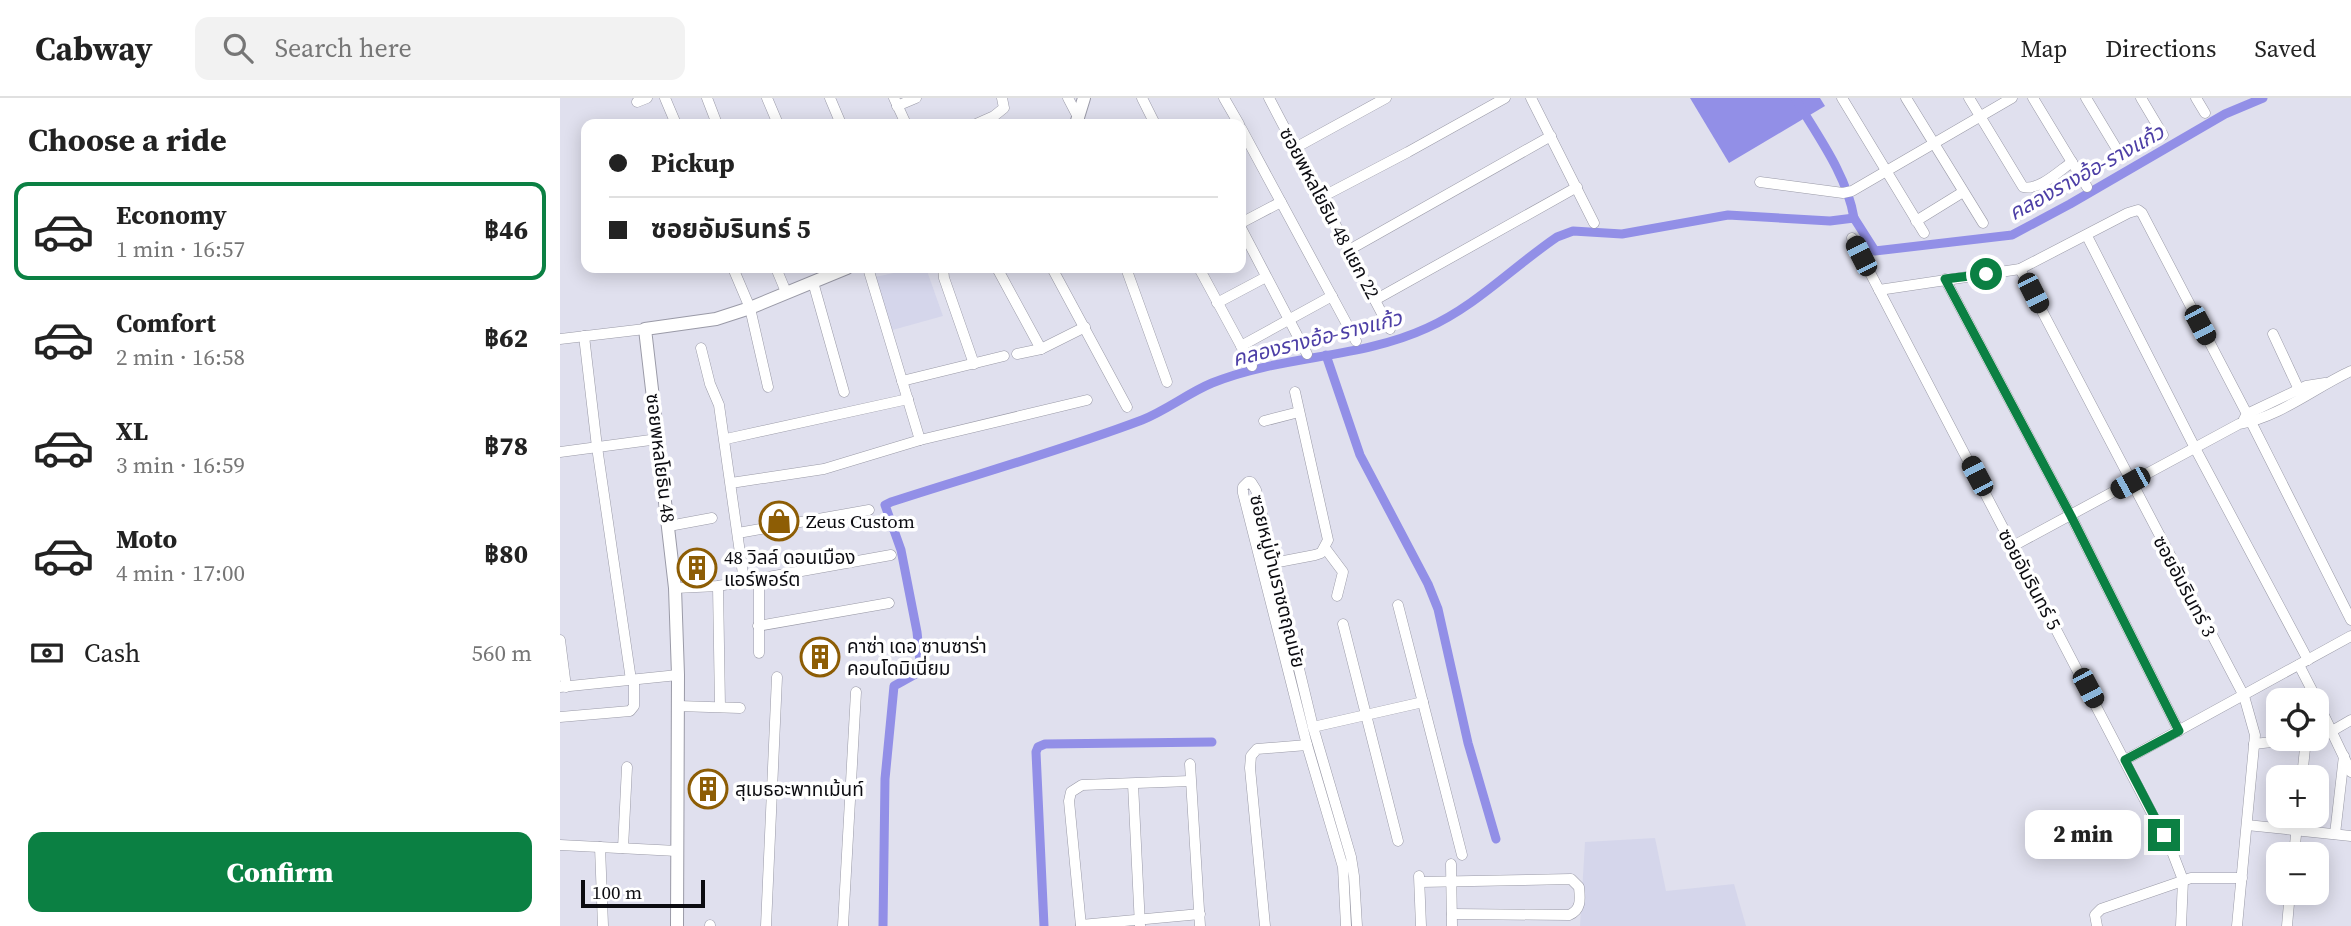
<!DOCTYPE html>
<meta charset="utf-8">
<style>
body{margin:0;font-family:"Source Serif 4","Noto Sans Thai",serif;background:#f2f2f2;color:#222;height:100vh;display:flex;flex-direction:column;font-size:26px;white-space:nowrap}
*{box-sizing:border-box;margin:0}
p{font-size:23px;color:#767676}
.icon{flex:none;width:38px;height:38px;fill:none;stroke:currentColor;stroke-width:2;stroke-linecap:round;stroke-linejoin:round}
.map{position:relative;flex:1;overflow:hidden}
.sheet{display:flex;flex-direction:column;background:#fff;width:560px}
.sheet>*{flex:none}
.guide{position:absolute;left:21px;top:21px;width:665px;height:154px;border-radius:14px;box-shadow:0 4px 18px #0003;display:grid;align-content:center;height:154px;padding:0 28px;background:#fff}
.fabs{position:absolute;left:1706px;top:590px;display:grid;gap:14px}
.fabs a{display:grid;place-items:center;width:63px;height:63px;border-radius:14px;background:#fff;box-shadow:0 4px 18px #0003;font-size:35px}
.scale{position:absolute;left:21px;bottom:18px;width:124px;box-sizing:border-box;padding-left:7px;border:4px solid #0c0c11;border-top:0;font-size:19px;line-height:24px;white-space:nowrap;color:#0c0c11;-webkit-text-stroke:5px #fff;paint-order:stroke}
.end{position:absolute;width:32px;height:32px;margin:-16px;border:9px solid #0b8043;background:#fff;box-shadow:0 0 0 4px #fff}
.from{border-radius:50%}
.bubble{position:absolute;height:49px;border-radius:14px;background:#fff;box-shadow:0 4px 18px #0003;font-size:23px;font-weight:800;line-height:49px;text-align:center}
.car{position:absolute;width:21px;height:42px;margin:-21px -10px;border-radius:9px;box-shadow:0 0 5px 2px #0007;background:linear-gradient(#222 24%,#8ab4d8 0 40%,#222 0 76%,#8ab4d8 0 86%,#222 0)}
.guide b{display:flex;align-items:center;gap:24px;height:66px;font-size:26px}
.guide b+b{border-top:2px solid #e0e0e0}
.guide i{width:18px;height:18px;background:#222}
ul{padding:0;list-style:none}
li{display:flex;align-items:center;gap:21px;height:98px;margin:0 14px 10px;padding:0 14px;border:4px solid transparent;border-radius:14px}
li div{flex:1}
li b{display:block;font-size:26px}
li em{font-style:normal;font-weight:800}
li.active{border-color:#0b8043}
li>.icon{width:63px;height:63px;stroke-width:1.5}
h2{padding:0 28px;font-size:32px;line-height:84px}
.pay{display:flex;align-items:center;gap:18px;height:77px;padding:0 28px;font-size:26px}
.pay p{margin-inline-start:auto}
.action{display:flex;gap:14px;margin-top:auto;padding:14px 28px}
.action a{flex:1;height:80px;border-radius:14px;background:#0b8043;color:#fff;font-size:28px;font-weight:800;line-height:80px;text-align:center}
header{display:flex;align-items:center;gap:42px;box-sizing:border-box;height:98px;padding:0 35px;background:#fff;border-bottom:2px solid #e0e0e0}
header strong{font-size:33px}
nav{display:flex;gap:38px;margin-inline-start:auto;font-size:24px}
.search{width:490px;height:63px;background:#f2f2f2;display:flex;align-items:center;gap:18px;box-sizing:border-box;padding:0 24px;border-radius:14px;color:#767676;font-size:26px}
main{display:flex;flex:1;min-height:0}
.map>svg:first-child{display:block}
</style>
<header>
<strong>Cabway</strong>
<div class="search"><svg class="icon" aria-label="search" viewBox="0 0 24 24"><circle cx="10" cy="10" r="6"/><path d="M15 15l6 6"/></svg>Search here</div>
<nav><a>Map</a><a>Directions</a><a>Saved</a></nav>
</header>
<main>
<section class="sheet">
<h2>Choose a ride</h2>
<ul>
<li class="active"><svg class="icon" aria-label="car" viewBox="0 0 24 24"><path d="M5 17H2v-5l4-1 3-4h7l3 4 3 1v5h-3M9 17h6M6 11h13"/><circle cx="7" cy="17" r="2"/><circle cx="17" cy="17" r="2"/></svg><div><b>Economy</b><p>1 min · 16:57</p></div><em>฿46</em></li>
<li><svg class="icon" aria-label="car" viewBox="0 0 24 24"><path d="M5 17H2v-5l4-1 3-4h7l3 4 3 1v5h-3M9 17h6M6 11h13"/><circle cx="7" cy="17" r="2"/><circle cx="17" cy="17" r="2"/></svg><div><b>Comfort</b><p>2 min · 16:58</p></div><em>฿62</em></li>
<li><svg class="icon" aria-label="car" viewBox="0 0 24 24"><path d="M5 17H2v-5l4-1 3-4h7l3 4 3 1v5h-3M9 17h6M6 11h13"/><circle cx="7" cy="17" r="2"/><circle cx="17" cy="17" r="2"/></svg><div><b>XL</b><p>3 min · 16:59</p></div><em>฿78</em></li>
<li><svg class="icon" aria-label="car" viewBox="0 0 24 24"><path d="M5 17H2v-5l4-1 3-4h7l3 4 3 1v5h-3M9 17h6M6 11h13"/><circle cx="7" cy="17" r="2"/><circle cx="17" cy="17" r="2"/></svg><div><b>Moto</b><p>4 min · 17:00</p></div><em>฿80</em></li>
</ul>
<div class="pay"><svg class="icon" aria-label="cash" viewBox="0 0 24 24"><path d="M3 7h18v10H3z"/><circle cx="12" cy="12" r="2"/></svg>Cash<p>560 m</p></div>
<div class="action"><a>Confirm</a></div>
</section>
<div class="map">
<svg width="1791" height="828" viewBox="0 0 1791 828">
<rect width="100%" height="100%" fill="#e0e0ee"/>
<g fill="#d5d6eb">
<path d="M357 170H366L383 218 329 233 315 179Z"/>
<path d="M1095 740 1106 793 1174 786 1186 828H1020L1025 744Z"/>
</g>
<path fill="#928fe7" d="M1130 0H1260L1265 8 1169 65Z"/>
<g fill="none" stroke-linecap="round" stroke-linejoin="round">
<g stroke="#928fe7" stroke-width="9">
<path d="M1235 0C1257 37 1287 77 1294 120"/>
<path d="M766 257 800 357 868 486 878 511 908 645 936 741"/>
<path d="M323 828 325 681 334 588 361 573 357 534 341 452 325 407 331 404C414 377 500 353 582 322 607 312 628 295 652 285 721 257 800 261 867 230 915 209 954 168 997 139L1013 133 1062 136 1168 117 1270 123 1294 120 1315 153 1452 137 1510 106 1665 16 1703 0"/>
<path d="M484 828 476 654 478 649 485 646 652 644"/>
</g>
<defs>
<g id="minor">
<path d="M105 0 116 26"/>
<path d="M147 0 157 26"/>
<path d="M207 0 218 26"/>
<path d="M270 0 281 26"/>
<path d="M334 0 346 26"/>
<path d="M508 0 519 21"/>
<path d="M582 0 595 26"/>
<path d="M664 0 679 26"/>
<path d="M709 0 830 231"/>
<path d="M971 0 1034 125"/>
<path d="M1282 0 1364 135"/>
<path d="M1346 0 1423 125"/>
<path d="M1409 0 1463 89C1479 93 1499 73 1512 64"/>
<path d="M1473 0 1527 89"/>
<path d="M1526 0 1561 58"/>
<path d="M1581 0 1603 37"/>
<path d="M1636 0 1645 15"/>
<path d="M77 4 87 0"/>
<path d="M337 8 356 0"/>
<path d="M416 26 434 18 444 10 442 0"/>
<path d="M681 30 796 243"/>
<path d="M735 50 826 0"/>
<path d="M1200 84 1283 95 1292 93 1452 0"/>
<path d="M762 99 848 54 945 0"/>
<path d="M1356 123 1403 94"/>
<path d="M681 125 721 104"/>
<path d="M681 130 747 256"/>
<path d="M1527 138 1635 350 1748 562"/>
<path d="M1292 140 1613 756 1623 782 1621 828"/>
<path d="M789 152 991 38"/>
<path d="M173 170 190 210 208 289"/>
<path d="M216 170 226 194"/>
<path d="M308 170 360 342"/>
<path d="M383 170 384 180 414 266"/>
<path d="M437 170 481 251"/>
<path d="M492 170 567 309"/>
<path d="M566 170 607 284"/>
<path d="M639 170 692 268"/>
<path d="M1460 171 1684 598 1695 637 1677 828"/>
<path d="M1385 181 1511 418 1619 633"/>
<path d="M253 184 284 294"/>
<path d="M1319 192 1460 171 1568 115 1578 112 1582 115 1687 316 1791 522"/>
<path d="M815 202 1017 89"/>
<path d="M657 205 706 179"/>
<path d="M1713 236 1741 296"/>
<path d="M24 238 37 349 71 582"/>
<path d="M0 241 85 231"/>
<path d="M681 248 772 198"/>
<path d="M141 250 150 286 159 307 184 483"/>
<path d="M457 256 481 251 525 229"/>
<path d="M342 283 444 258"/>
<path d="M1684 321 1687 316 1746 288 1765 285"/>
<path d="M704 323 739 314"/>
<path d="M166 341 348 301"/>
<path d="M0 354 98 341"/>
<path d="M171 385 264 371 360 342 527 302"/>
<path d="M109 428 152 420"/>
<path d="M178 435 309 412"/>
<path d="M1453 448 1679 326C1720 319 1754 290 1791 273"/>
<path d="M765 450 783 474 777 498"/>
<path d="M708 466 755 457 761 455 768 442 735 294"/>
<path d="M158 488 160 609"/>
<path d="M115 490 158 488 331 457"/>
<path d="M838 507 902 757"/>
<path d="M783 526 838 743"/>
<path d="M198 528 329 505"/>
<path d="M0 542 6 589"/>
<path d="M199 555V481"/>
<path d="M1739 567 1757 602"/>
<path d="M0 589 118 577"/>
<path d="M1757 603 1791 674"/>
<path d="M118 608 180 610"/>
<path d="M0 619 70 613 74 608V582"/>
<path d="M753 629 863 604"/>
<path d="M1757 638 1772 633 1791 622"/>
<path d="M1694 646 1748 640"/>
<path d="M1565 662 1791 538"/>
<path d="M630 666 640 828"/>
<path d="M1742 679 1746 641"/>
<path d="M573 686 580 828"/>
<path d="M1687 727 1791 738"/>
<path d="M1775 736 1784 658"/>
<path d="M0 747 117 753"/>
<path d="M40 749 43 828"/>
<path d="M63 750 67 669"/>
<path d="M1734 756 1738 718"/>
<path d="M891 766 892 828"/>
<path d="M859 778 861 828"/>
<path d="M860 784 1011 781 1019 789C1020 800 1022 812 1009 817L892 816"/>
<path d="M521 827 640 816"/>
<path d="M150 828V827"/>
<path d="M206 828 217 579"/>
<path d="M283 828 296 594"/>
<path d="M521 828 509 703 511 694 522 687 630 683"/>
<path d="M705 828 690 670 691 658 697 651 747 647"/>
<path d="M786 828 783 769 747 647 683 395V389L688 384H691L696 392 753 629 791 759 794 778 797 828"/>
<path d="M1537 828 1535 817 1541 811 1631 780H1682"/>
<path d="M1727 828 1730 794"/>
</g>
<g id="tertiary">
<path d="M516 26 524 0"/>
<path d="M117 828 118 577 115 490 85 231 156 221 190 210 287 170"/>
</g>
</defs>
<use href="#minor" stroke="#9a9aa7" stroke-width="11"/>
<use href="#tertiary" stroke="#9a9aa7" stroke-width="14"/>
<use href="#minor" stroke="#fff" stroke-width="10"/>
<use href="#tertiary" stroke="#fff" stroke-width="12"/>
</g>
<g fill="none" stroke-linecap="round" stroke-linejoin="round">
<path stroke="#0b8043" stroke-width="9" d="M1426 176 1385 181 1511 418 1619 633 1565 662 1604 737"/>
</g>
<defs>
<symbol id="shop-ring" viewBox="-11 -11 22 22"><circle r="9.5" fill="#fff" stroke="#8d5d05" stroke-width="1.5"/><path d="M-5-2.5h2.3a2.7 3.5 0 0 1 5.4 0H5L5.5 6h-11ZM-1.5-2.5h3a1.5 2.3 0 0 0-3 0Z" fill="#8d5d05"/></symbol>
<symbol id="building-ring" viewBox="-11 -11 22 22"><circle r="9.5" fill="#fff" stroke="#8d5d05" stroke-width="1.5"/><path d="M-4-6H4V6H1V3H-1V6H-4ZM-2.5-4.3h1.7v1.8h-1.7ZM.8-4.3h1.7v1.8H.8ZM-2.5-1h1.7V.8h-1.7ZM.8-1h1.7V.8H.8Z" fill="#8d5d05"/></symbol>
</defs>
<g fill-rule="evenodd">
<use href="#shop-ring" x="197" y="401" width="44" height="44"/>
<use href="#building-ring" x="115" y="448" width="44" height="44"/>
<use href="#building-ring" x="238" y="537" width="44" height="44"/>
<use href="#building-ring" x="126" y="669" width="44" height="44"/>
</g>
<g text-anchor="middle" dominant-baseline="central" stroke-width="7" stroke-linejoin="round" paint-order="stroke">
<g font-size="19" fill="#0c0c11" stroke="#fff">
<text transform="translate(770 115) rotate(62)">ซอยพหลโยธิน 48 แยก 22</text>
<text transform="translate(101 360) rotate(83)">ซอยพหลโยธิน 48</text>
<text transform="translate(1470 481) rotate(62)">ซอยอัมรินทร์ 5</text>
<text transform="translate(718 483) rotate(76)">ซอยหมู่บ้านราชตฤณมัย</text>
<text transform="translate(1625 488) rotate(62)">ซอยอัมรินทร์ 3</text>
</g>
<g font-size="19" fill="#0c0c11" stroke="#fff" text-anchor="start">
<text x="246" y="423">Zeus Custom</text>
<text x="164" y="459">48 วิลล์ ดอนเมือง<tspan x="164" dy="22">แอร์พอร์ต</tspan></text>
<text x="287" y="548">คาซ่า เดอ ซานซาร่า<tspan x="287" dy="22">คอนโดมิเนี่ยม</tspan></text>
<text x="175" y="691">สุเมธอะพาทเม้นท์</text>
</g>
<g font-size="21" font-style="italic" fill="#4d3fa6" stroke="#fff">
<text transform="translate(1526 74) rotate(-29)">คลองรางอ้อ-รางแก้ว</text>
<text transform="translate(757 240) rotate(-14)">คลองรางอ้อ-รางแก้ว</text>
</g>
</g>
</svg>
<div class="fabs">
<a><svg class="icon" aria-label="locate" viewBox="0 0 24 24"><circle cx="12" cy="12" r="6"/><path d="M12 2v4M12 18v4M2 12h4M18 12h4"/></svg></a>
<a>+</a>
<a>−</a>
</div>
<div class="scale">100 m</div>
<i class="end from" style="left:1426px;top:176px"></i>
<i class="end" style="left:1604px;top:737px"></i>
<div class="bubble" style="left:1465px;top:712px;width:116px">2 min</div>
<i class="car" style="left:1301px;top:158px;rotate:333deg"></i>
<i class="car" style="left:1473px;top:195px;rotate:153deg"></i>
<i class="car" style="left:1640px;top:227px;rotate:152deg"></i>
<i class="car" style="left:1417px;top:378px;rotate:332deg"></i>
<i class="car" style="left:1570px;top:385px;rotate:241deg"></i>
<i class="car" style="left:1528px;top:590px;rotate:152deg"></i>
<div class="guide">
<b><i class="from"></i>Pickup</b>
<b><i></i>ซอยอัมรินทร์ 5</b>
</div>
</div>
</main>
